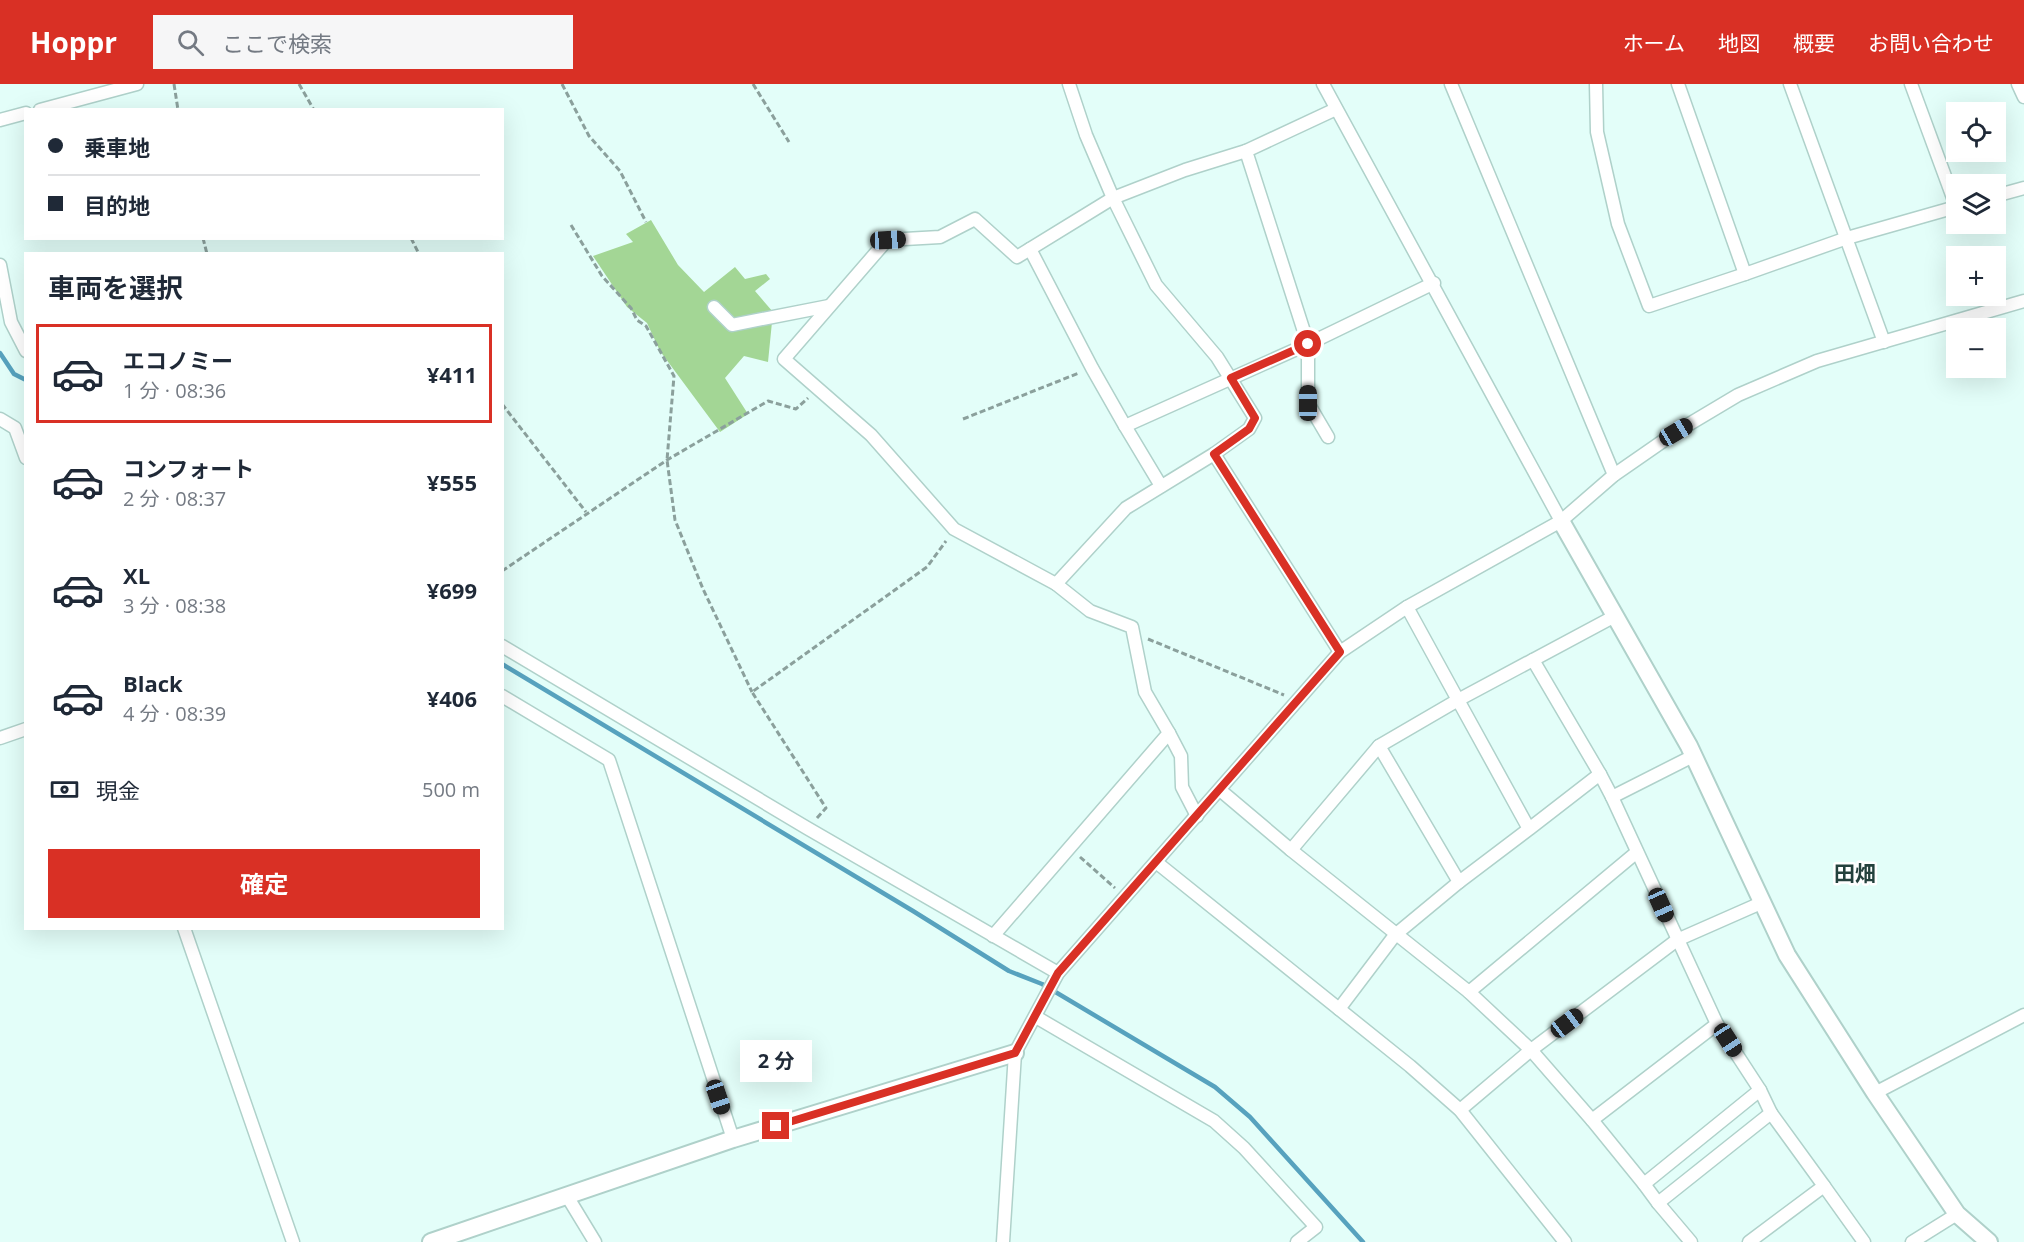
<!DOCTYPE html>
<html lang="ja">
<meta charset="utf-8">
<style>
body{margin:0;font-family:"Open Sans","Noto Sans JP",sans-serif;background:#f6f6f7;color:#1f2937;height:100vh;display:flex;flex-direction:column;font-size:22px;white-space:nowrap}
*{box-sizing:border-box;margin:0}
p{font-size:20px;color:#747a83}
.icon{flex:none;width:33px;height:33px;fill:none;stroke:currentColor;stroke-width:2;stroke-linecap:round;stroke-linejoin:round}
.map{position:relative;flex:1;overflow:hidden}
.panel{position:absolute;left:24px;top:168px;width:480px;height:678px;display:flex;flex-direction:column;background:#fff;border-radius:0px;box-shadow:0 6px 24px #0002}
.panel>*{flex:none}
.banner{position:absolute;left:24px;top:24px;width:480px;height:132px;border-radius:0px;box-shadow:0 6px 24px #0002;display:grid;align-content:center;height:132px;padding:0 24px;background:#fff}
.fabs{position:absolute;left:1946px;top:18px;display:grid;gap:12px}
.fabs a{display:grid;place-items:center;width:60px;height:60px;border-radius:0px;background:#fff;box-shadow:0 6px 24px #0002;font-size:30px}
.end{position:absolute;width:27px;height:27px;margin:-14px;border:8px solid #d93025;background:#fff;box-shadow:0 0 0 3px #fff}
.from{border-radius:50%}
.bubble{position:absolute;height:42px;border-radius:0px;background:#fff;box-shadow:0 6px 24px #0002;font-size:20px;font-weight:700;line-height:42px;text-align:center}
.car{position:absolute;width:18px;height:36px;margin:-18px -9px;border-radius:8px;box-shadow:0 0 4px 2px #0007;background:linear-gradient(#222 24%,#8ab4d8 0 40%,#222 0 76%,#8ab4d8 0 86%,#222 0)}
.banner b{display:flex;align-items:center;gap:21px;height:57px;font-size:22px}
.banner b+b{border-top:2px solid #e0e1e3}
.banner i{width:15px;height:15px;background:#1f2937}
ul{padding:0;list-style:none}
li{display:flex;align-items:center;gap:18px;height:99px;margin:0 12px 9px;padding:0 12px;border:3px solid transparent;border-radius:0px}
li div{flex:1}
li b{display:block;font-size:22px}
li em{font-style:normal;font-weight:700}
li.on{border-color:#d93025}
li>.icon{width:54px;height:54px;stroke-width:1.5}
h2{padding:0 24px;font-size:27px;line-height:72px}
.pay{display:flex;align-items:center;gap:15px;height:66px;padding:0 24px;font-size:22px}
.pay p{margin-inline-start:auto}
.action{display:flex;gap:12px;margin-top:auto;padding:12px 24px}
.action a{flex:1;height:69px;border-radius:0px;background:#d93025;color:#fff;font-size:24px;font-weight:700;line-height:69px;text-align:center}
header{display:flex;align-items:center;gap:36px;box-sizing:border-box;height:84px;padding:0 30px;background:#d93025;color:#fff}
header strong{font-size:28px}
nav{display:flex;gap:33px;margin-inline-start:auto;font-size:21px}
.search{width:420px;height:54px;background:#f6f6f7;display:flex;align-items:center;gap:15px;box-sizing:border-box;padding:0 21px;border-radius:0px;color:#747a83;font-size:22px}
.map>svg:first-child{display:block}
</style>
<header>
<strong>Hoppr</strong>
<div class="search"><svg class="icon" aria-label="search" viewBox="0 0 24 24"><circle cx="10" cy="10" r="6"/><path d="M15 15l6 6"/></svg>ここで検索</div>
<nav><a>ホーム</a><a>地図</a><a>概要</a><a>お問い合わせ</a></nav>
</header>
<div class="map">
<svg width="2024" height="1158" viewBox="0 0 2024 1158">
<rect width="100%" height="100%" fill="#e3fef9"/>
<path fill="#a3d695" d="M651 136 678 181 704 208 735 183 745 195 766 190 770 195 755 207 773 228 768 278 744 272 725 294 748 330 720 348 660 267 647 239 627 223 593 172 633 158 626 150Z"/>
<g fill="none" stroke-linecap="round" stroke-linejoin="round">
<g stroke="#57a2be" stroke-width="4.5">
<path d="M0 269 14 290 26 296"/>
<path d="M502 580 913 827 1009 887 1042 900 1215 1003 1250 1033 1363 1158"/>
</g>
<defs>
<g id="minor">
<path d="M1069 0 1086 51 1113 114 1156 201 1217 273 1255 334 1249 345 1214 370 1340 568"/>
<path d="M1323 0 1561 437"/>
<path d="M1451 0 1614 391"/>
<path d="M1596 0 1597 48 1618 140 1649 222 1745 190 1678 0"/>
<path d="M1790 0 1884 258"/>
<path d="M1911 0 1956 122"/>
<path d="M2018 0 2024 13"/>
<path d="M40 26 137 0"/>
<path d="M0 36 26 29"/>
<path d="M1995 112 2024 104"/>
<path d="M1030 165 1092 284 1125 342"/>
<path d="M0 181 11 238 26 267"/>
<path d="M1745 190 1847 154 1956 123"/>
<path d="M714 223 732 241 829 222"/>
<path d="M0 335 15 344 26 374"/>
<path d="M1328 353 1308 319V260L1246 67 1336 25"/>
<path d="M1214 370 1126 424 1056 500 954 445 871 351 784 275 887 156 940 153 975 135 1017 173 1113 114 1185 86 1246 67"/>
<path d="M1161 402 1125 342 1308 260 1434 199"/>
<path d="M1407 523 1458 616 1615 532"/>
<path d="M502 562 807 744 1058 889"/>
<path d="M502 612 609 676 733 1055"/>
<path d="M1169 649 1181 672 1182 703 1197 732"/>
<path d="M0 654 26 645"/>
<path d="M1600 690 1612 713 1693 672"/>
<path d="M1220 706 1291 766 1379 662"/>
<path d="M1529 745 1459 798 1379 662 1458 616 1529 745 1600 690 1533 576"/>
<path d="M1291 766 1469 908 1637 768"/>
<path d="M1156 778 1410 982 1460 1026 1565 1158"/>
<path d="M184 844 293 1158"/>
<path d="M993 852 1169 649 1145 608 1132 543 1090 527 1056 500"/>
<path d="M1469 908 1531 966 1592 1036 1717 940 1612 713"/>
<path d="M1339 925 1395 851 1459 798"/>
<path d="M1036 933 1214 1037 1244 1064 1316 1143 1297 1158"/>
<path d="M1875 1009 2024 931"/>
<path d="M1460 1026 1531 966 1677 856 1761 819"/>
<path d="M1592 1036 1644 1100 1760 1006 1717 940"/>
<path d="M1644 1100 1658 1119 1771 1029 1760 1006"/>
<path d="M1824 1102 1864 1158"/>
<path d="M567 1112 595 1158"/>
<path d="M1658 1119 1691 1158"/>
<path d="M1003 1158 1015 969 1058 889 1340 568 1407 523 1561 437 1614 391 1676 348 1738 311 1817 277 2024 217"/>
<path d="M1749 1158 1824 1102 1771 1029"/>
<path d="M1912 1158 1957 1130"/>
</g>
<g id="tertiary">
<path d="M1561 437 1689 662 1787 871 1875 1009 1957 1130 1989 1158"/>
<path d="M431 1158 733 1055 1015 969"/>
</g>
</defs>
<use href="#minor" stroke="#afd1ca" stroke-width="15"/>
<use href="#tertiary" stroke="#afd1ca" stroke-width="20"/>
<g stroke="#8ba09c" stroke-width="3" stroke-dasharray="6 3" stroke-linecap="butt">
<path d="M174 0 178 26"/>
<path d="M299 0 314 26"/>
<path d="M562 0 589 52 620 87 646 138"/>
<path d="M753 0 789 58"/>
<path d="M571 141 602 192 631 224 637 236 646 242 674 292 667 376 675 436 703 505 752 608"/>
<path d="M203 154 207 170"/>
<path d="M411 154 419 170"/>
<path d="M502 320 586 428"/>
<path d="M963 335 1079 289"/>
<path d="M502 487 667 376 768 317 796 325 808 314"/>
<path d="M1148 555 1284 611"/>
<path d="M817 734 826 724 752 608 927 483 946 457"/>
<path d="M1080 773 1115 804"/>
</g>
<use href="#minor" stroke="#fff" stroke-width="12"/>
<use href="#tertiary" stroke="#fff" stroke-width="16"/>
</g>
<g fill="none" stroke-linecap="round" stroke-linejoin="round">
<path stroke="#d93025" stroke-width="8" d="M776 1042 1015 969 1058 889 1340 568 1214 370 1249 345 1255 334 1231 294 1308 260"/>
</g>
<g text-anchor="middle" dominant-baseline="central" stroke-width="5" stroke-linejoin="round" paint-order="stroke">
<g font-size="21" font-weight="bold" fill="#24413d" stroke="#fff">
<text x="1855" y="789">田畑</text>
</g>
</g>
</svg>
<div class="fabs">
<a><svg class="icon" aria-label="locate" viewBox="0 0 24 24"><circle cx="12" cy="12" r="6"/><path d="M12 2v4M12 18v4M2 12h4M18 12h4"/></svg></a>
<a><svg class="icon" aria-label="layers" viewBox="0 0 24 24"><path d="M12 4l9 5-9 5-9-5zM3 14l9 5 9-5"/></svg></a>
<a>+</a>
<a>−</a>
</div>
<i class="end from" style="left:1308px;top:260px"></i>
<i class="end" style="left:776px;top:1042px"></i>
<div class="bubble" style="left:740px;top:956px;width:72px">2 分</div>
<i class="car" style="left:888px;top:156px;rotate:87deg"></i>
<i class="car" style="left:1308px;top:319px;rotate:0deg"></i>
<i class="car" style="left:1676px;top:348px;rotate:59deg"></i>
<i class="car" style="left:1661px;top:821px;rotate:156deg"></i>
<i class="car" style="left:1567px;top:939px;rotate:53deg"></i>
<i class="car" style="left:1728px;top:956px;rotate:147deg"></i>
<i class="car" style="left:718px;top:1013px;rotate:161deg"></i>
<div class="banner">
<b><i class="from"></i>乗車地</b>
<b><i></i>目的地</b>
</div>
<section class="panel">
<h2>車両を選択</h2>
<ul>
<li class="on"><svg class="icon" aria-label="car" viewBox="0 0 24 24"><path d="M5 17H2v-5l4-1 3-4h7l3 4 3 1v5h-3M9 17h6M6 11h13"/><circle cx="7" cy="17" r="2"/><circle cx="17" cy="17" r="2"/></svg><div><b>エコノミー</b><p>1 分 · 08:36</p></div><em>¥411</em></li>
<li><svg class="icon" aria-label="car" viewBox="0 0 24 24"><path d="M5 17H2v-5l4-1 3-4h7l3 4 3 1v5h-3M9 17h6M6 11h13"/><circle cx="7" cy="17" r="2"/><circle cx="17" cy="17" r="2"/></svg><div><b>コンフォート</b><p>2 分 · 08:37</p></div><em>¥555</em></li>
<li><svg class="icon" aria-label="car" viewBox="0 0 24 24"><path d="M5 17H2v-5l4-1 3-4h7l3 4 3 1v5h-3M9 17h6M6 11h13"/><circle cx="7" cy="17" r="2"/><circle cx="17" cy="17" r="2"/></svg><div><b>XL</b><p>3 分 · 08:38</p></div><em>¥699</em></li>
<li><svg class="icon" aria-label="car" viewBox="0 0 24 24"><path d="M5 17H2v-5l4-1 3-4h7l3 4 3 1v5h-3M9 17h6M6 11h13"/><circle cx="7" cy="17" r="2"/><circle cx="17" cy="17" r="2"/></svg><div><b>Black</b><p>4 分 · 08:39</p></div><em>¥406</em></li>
</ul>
<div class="pay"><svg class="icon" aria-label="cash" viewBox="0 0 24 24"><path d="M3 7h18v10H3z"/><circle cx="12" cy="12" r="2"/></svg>現金<p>500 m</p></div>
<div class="action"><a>確定</a></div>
</section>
</div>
